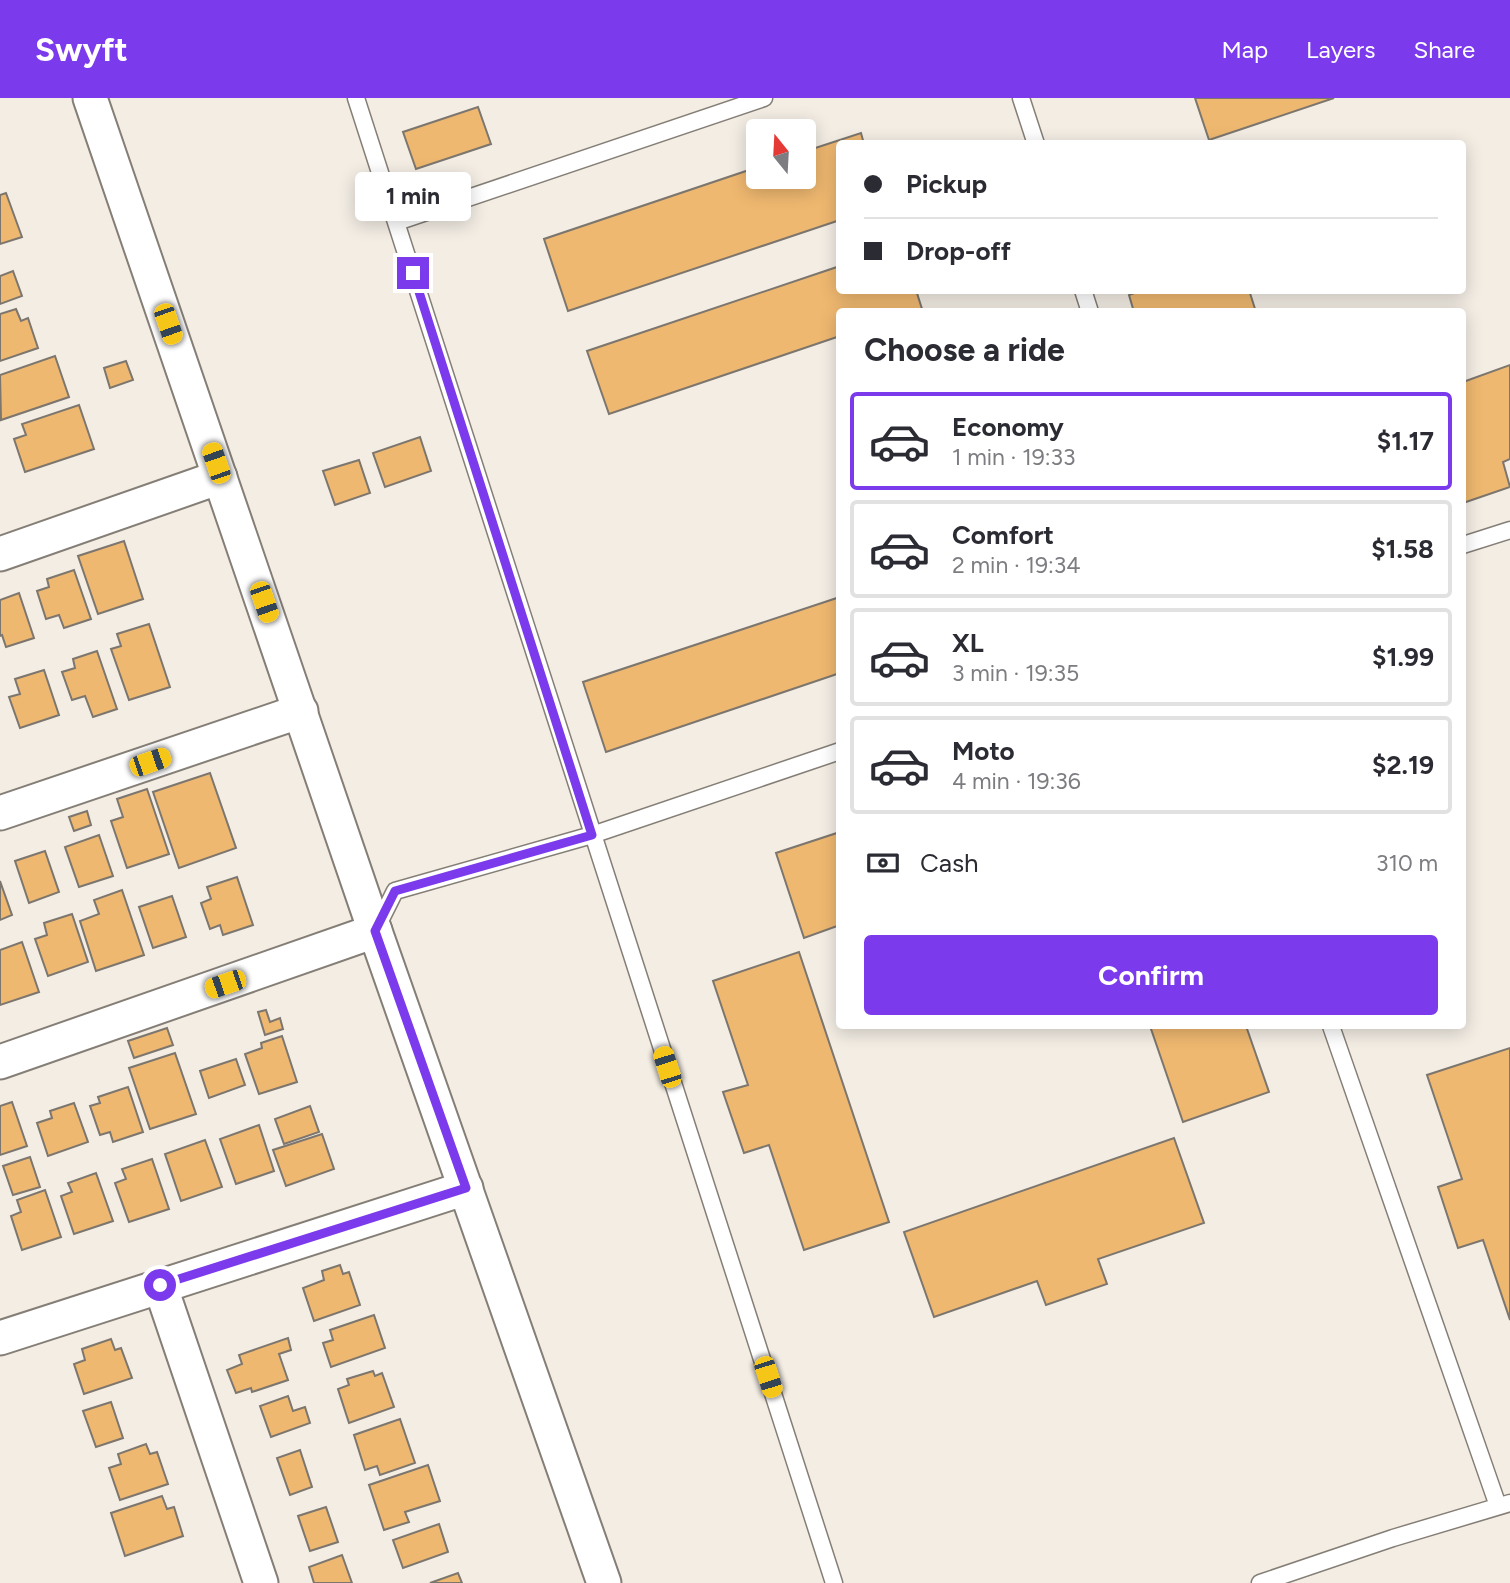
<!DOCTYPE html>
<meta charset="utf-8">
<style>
body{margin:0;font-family:Figtree,sans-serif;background:#f7f7f7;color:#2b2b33;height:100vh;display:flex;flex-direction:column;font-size:26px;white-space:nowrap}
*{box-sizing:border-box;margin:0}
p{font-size:23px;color:#7c7c81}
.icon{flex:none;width:38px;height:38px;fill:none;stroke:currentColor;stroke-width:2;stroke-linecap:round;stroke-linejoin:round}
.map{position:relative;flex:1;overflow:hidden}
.drawer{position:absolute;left:836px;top:210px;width:630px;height:721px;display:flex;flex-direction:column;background:#fff;border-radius:7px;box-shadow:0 4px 18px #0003}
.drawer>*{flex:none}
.top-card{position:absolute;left:836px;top:42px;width:630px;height:154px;border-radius:7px;box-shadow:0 4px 18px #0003;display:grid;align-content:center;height:154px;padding:0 28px;background:#fff}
.needle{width:46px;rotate:342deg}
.buttons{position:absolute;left:746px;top:21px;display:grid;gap:14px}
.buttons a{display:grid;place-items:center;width:70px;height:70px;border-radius:7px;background:#fff;box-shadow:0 4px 18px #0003;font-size:35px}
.end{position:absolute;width:32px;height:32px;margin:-16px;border:9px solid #7c3aed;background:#fff;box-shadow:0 0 0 4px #fff}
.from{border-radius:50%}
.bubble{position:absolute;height:49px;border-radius:7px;background:#fff;box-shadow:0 4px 18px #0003;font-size:23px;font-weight:700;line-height:49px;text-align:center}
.car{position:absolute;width:21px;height:42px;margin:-21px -10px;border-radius:9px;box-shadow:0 0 5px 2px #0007;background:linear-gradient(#f5c518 24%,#345 0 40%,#f5c518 0 76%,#345 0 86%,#f5c518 0)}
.top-card b{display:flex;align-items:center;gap:24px;height:66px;font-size:26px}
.top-card b+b{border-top:2px solid #e1e1e2}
.top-card i{width:18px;height:18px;background:#2b2b33}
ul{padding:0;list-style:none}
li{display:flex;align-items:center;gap:21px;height:98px;margin:0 14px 10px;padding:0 14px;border:4px solid #e1e1e2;border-radius:7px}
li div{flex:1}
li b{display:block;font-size:26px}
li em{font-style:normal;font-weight:700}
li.current{border-color:#7c3aed}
li>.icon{width:63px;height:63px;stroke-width:1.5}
h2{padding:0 28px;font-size:32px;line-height:84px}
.pay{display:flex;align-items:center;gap:18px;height:77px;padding:0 28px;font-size:26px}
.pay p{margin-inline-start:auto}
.cta{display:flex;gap:14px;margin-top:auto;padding:14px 28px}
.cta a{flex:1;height:80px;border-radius:7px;background:#7c3aed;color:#fff;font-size:28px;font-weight:700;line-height:80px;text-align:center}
header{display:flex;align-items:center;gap:42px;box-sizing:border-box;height:98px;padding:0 35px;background:#7c3aed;color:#fff}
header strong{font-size:33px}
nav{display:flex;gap:38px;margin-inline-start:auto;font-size:24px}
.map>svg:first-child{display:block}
</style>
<header>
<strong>Swyft</strong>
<nav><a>Map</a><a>Layers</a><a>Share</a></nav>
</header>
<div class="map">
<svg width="1510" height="1485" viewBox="0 0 1510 1485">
<rect width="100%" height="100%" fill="#f3ede4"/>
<g fill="#efb870" stroke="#7c766e" stroke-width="2">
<path d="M1195 0H1334L1209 42Z"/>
<path d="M478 9 491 46 416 71 403 34Z"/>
<path d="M861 35 864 46H840V122L568 213 544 141 758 69V79H803V54Z"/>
<path d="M6 95 22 139 0 146V97Z"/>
<path d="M840 168V192H916L922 211 914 214H840V238L609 316 587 253Z"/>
<path d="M13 173 22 198 0 206V178Z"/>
<path d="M1142 192H1249L1256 214H1134L1129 197Z"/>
<path d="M16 211 21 223 28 220 38 250 0 263V216Z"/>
<path d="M55 258 69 299 1 322 0 277Z"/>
<path d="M126 263 133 282 110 290 104 270Z"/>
<path d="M1510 267V361L1503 364 1510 389 1463 405V284Z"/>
<path d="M79 307 94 351 25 374 14 341 26 337 22 326Z"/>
<path d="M420 339 431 373 385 389 373 355Z"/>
<path d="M359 362 370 395 335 407 323 373Z"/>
<path d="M124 443 143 501 98 516 78 458Z"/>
<path d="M74 472 91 521 64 530 59 517 46 521 37 493 49 489 47 481Z"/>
<path d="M19 495 34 540 6 549 2 537 0 538V502Z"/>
<path d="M840 499V575L606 654 583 584Z"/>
<path d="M149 526 170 589 129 602 111 551 121 548 117 536Z"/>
<path d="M97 553 117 611 93 619 85 598 72 602 62 574 75 570 73 561Z"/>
<path d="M44 572 59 617 20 630 9 599 20 596 15 581Z"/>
<path d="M210 675 236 750 179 770 153 694Z"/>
<path d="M147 691 169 756 127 770 111 723 123 719 117 701Z"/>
<path d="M87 713 91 727 74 733 69 719Z"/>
<path d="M840 734V827L804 840 776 755Z"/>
<path d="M99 737 113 778 79 789 65 749Z"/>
<path d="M45 753 59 794 29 805 15 763Z"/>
<path d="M237 779 253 827 223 837 220 827 210 831 201 805 211 801 207 789Z"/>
<path d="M0 783 12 817 0 822Z"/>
<path d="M122 792 144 857 96 873 80 823 99 816 94 802Z"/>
<path d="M172 798 186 839 153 850 139 809Z"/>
<path d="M72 816 88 864 48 878 35 841 47 837 44 825Z"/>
<path d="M22 844 39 894 0 907V852Z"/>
<path d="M799 854 889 1124 804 1152 769 1047 744 1055 723 994 748 987 713 883Z"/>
<path d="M266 912 270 924 280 920 283 931 265 937 258 914Z"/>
<path d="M1150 928H1246L1269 994 1183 1024Z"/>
<path d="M167 930 173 947 134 960 128 943Z"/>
<path d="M282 938 297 984 259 996 245 956 262 950 261 945Z"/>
<path d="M1510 950V1222L1483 1142 1458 1150 1438 1089 1462 1081 1427 977Z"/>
<path d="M175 955 196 1016 150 1031 129 970Z"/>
<path d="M236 961 245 987 209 1000 200 973Z"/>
<path d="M128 989 143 1034 113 1044 110 1034 100 1037 90 1008 100 1005 98 999Z"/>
<path d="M12 1004 27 1048 0 1057V1008Z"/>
<path d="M74 1005 88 1044 48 1058 37 1025 52 1020 50 1013Z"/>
<path d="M310 1008 319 1034 284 1046 275 1021Z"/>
<path d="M259 1027 274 1073 236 1086 220 1041Z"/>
<path d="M322 1036 334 1071 286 1088 273 1052Z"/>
<path d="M1174 1040 1204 1125 1098 1161 1107 1186 1046 1207 1037 1183 934 1219 904 1134Z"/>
<path d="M205 1042 222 1089 181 1103 165 1056Z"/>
<path d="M30 1059 40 1089 13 1097 3 1068Z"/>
<path d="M152 1061 169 1111 129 1124 115 1085 126 1081 122 1071Z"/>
<path d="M96 1075 113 1123 74 1136 61 1098 72 1094 68 1085Z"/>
<path d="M45 1092 61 1139 22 1152 11 1118 21 1114 17 1102Z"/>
<path d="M340 1167 343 1176 349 1174 360 1207 314 1223 303 1190 324 1182 322 1173Z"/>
<path d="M374 1217 385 1250 331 1269 323 1245 333 1242 330 1232Z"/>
<path d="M288 1240 291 1252 279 1256 288 1282 252 1294 251 1290 236 1295 227 1272 242 1266 239 1257Z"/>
<path d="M111 1241 115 1252 121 1250 132 1280 84 1296 74 1266 85 1262 82 1251Z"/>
<path d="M373 1273 375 1278 382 1275 394 1309 349 1325 338 1291 349 1287 347 1281Z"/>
<path d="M288 1298 293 1313 305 1309 310 1325 271 1339 260 1308Z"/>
<path d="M111 1304 123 1340 96 1349 83 1313Z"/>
<path d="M400 1321 415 1365 380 1377 377 1368 365 1372 354 1337Z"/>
<path d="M146 1346 150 1356 157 1354 168 1386 120 1402 109 1370 121 1366 118 1356Z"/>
<path d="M300 1352 312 1389 290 1397 277 1360Z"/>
<path d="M428 1367 440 1403 405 1414 409 1424 384 1432 369 1387Z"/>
<path d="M162 1398 167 1411 174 1409 183 1438 125 1458 111 1415Z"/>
<path d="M326 1409 338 1444 310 1453 298 1418Z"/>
<path d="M439 1426 448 1454 403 1470 393 1442Z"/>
<path d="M342 1457 352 1485H314L309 1469Z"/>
<path d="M458 1475 462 1485H430Z"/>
</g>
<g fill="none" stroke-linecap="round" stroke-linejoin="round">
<defs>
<g id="service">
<path d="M356 0 834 1485"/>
<path d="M1021 0 1036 46"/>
<path d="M397 124 764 0"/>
<path d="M1083 192 1090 214"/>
<path d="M1463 447 1510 432"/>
<path d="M376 831 395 793 592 737 840 653"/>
<path d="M1331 928 1498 1408"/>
<path d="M1260 1485 1393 1440 1510 1405"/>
</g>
<g id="minor">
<path d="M90 0 375 833 604 1485"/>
<path d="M0 456 220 379"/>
<path d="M0 715 301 613"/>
<path d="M0 964 375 833"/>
<path d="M160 1187 261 1485"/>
<path d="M0 1240 466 1090"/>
</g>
</defs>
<use href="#service" stroke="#847e76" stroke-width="19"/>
<use href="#minor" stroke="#847e76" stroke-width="37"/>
<use href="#service" stroke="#fff" stroke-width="16"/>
<use href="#minor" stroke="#fff" stroke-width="33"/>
</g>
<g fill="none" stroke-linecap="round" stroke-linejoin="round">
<path stroke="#7c3aed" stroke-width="9" d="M160 1187 466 1090 375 833 395 793 592 737 413 175"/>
</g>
</svg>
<div class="buttons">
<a><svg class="needle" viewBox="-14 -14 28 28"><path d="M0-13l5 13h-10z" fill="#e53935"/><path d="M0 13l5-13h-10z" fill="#7c7c81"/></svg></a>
</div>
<i class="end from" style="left:160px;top:1187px"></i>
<i class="end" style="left:413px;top:175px"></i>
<div class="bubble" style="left:355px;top:74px;width:116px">1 min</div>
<i class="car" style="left:168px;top:226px;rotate:161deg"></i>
<i class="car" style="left:216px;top:365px;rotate:341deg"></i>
<i class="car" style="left:264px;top:504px;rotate:161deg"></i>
<i class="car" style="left:150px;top:664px;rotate:71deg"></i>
<i class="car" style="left:225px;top:886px;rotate:251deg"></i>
<i class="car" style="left:667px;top:969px;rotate:342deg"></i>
<i class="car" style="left:768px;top:1279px;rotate:162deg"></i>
<div class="top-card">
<b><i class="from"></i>Pickup</b>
<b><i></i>Drop-off</b>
</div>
<section class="drawer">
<h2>Choose a ride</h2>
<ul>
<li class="current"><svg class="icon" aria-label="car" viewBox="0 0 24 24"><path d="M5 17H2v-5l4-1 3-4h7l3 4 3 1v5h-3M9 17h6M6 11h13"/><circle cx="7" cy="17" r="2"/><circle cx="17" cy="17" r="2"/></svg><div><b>Economy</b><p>1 min · 19:33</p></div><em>$1.17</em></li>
<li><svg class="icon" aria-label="car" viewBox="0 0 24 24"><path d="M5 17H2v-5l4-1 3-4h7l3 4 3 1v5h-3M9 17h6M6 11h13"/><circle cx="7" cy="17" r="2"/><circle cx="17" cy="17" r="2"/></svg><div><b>Comfort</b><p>2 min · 19:34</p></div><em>$1.58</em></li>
<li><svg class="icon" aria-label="car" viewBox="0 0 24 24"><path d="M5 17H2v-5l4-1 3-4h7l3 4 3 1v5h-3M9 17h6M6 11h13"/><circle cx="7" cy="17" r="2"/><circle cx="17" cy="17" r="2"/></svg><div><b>XL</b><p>3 min · 19:35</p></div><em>$1.99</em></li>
<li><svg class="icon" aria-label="car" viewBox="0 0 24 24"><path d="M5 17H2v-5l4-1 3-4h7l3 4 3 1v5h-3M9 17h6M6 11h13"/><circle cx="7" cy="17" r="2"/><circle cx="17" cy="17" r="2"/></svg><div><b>Moto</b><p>4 min · 19:36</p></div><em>$2.19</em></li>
</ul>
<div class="pay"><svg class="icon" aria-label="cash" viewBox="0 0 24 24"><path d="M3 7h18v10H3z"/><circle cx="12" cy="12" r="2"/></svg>Cash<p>310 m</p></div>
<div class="cta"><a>Confirm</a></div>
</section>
</div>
